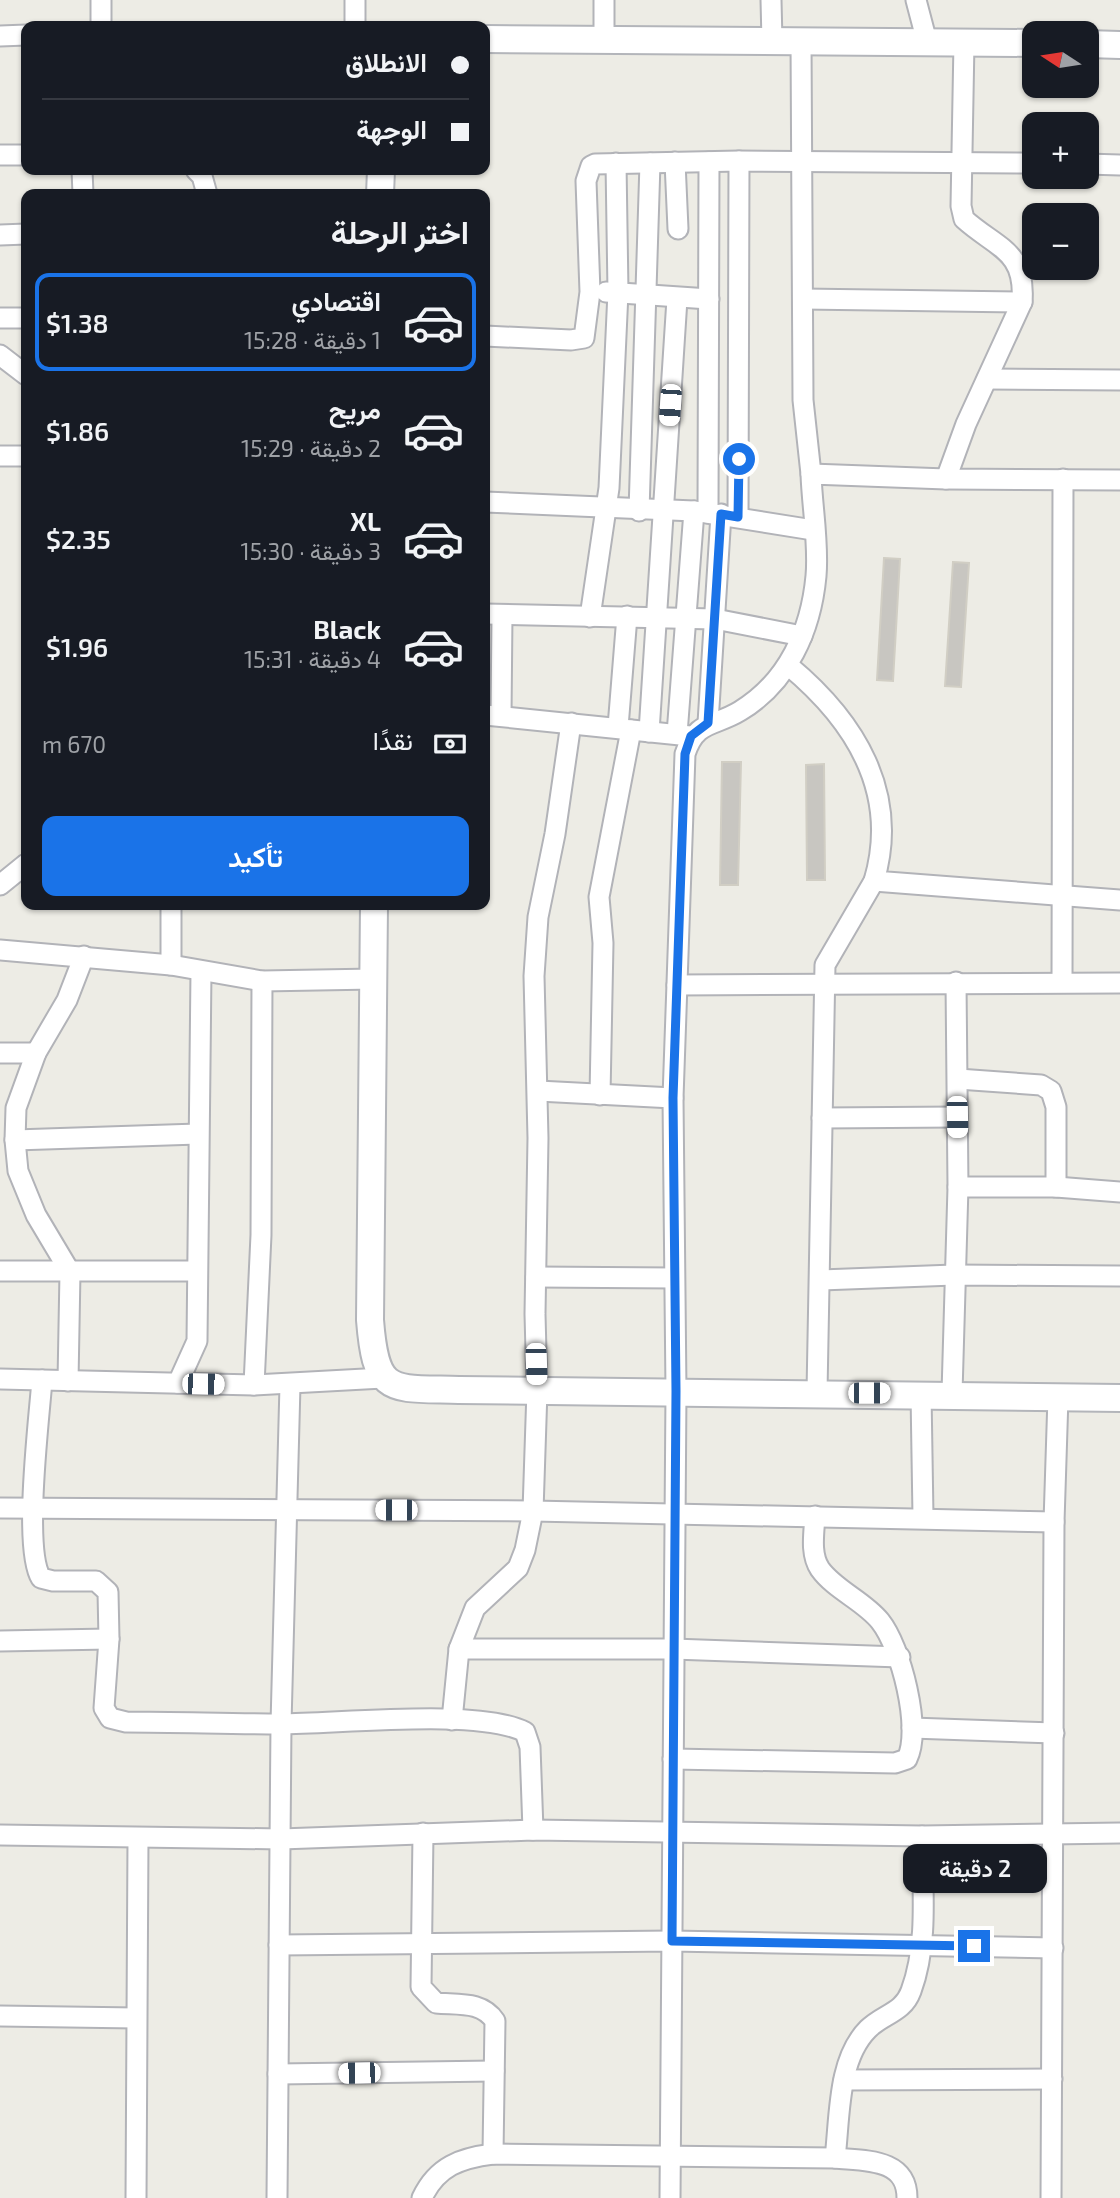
<!DOCTYPE html>
<html lang="ar">
<meta charset="utf-8">
<style>
body{margin:0;font-family:"Exo 2",Vazirmatn,sans-serif;background:#242831;color:#f1f3f6;direction:rtl;height:100vh;display:flex;flex-direction:column;font-size:26px;white-space:nowrap}
*{box-sizing:border-box;margin:0}
p{font-size:23px;color:#9ea1a6}
.icon{flex:none;width:38px;height:38px;fill:none;stroke:currentColor;stroke-width:2;stroke-linecap:round;stroke-linejoin:round}
.map{position:relative;flex:1;overflow:hidden;direction:ltr}
.details{position:absolute;left:21px;top:189px;width:469px;height:721px;display:flex;flex-direction:column;background:#171b24;border-radius:14px;box-shadow:0 2px 5px #0004;direction:rtl}
.details>*{flex:none}
.hud{position:absolute;left:21px;top:21px;width:469px;height:154px;border-radius:14px;box-shadow:0 2px 5px #0004;direction:rtl;display:grid;align-content:center;height:154px;padding:0 21px;background:#171b24}
.needle{width:46px;rotate:282deg}
.buttons{position:absolute;left:1022px;top:21px;display:grid;gap:14px}
.buttons a{display:grid;place-items:center;width:77px;height:77px;border-radius:14px;background:#171b24;box-shadow:0 2px 5px #0004;font-size:35px}
.end{position:absolute;width:32px;height:32px;margin:-16px;border:9px solid #1a73e8;background:#fff;box-shadow:0 0 0 4px #fff}
.from{border-radius:50%}
.bubble{position:absolute;height:49px;border-radius:14px;background:#171b24;box-shadow:0 2px 5px #0004;font-size:23px;font-weight:600;line-height:49px;text-align:center;direction:rtl}
.car{position:absolute;width:21px;height:42px;margin:-21px -10px;border-radius:9px;box-shadow:0 0 5px 2px #0007;background:linear-gradient(#fff 24%,#345 0 40%,#fff 0 76%,#345 0 86%,#fff 0)}
.hud b{display:flex;align-items:center;gap:24px;height:66px;font-size:26px}
.hud b+b{border-top:2px solid #363941}
.hud i{width:18px;height:18px;background:#f1f3f6}
ul{padding:0;list-style:none}
li{display:flex;align-items:center;gap:21px;height:98px;margin:0 14px 10px;padding:0 7px;border:4px solid transparent;border-radius:14px}
li div{flex:1}
li b{display:block;font-size:26px}
li em{font-style:normal;font-weight:600}
li.active{border-color:#1a73e8}
li>.icon{width:63px;height:63px;stroke-width:1.5}
h2{padding:0 21px;font-size:32px;line-height:84px}
.pay{display:flex;align-items:center;gap:18px;height:77px;padding:0 21px;font-size:26px}
.pay p{margin-inline-start:auto}
.button{display:flex;gap:14px;margin-top:auto;padding:14px 21px}
.button a{flex:1;height:80px;border-radius:14px;background:#1a73e8;color:#fff;font-size:28px;font-weight:600;line-height:80px;text-align:center}
.map>svg:first-child{display:block}
</style>
<div class="map">
<svg width="1120" height="2198" viewBox="0 0 1120 2198">
<rect width="100%" height="100%" fill="#edece5"/>
<g fill="#c8c6c1" stroke="#d1cec4" stroke-width="2">
<path d="M884 558 900 559 893 681 877 680Z"/>
<path d="M953 562 969 563 961 687 945 686Z"/>
<path d="M722 762H741L738 885H720Z"/>
<path d="M824 764 825 880H807L806 765Z"/>
</g>
<g fill="none" stroke-linecap="round" stroke-linejoin="round">
<defs>
<g id="minor">
<path d="M604 0V39"/>
<path d="M771 0 772 41"/>
<path d="M916 0 927 42"/>
<path d="M101 26V0"/>
<path d="M355 26V0"/>
<path d="M0 36 26 35"/>
<path d="M801 41 803 400 811 474"/>
<path d="M0 155H26"/>
<path d="M675 162 678 229"/>
<path d="M1087 164 1120 165"/>
<path d="M82 170 83 194"/>
<path d="M196 170 202 176 207 194"/>
<path d="M0 235 26 234"/>
<path d="M606 292 709 299"/>
<path d="M803 299 1022 302"/>
<path d="M0 318H26"/>
<path d="M485 336 571 340 584 338 590 292 586 181 591 166 595 164 739 161 1034 163"/>
<path d="M0 355 26 375"/>
<path d="M987 379 1120 380"/>
<path d="M0 456H26"/>
<path d="M946 479 966 424 1022 302C1026 250 996 248 964 219L961 206 964 42"/>
<path d="M485 502 694 511 813 530"/>
<path d="M639 511 650 163"/>
<path d="M708 513 709 162"/>
<path d="M738 517 739 161"/>
<path d="M485 614 715 619 802 636"/>
<path d="M590 617 609 488 618 292 616 163"/>
<path d="M789 666C855 721 900 793 874 881L1120 900"/>
<path d="M485 715 690 736"/>
<path d="M501 716 502 615"/>
<path d="M708 723 721 514"/>
<path d="M618 727 627 616"/>
<path d="M649 732 677 299"/>
<path d="M677 734 694 511"/>
<path d="M0 885 26 864"/>
<path d="M0 950 171 965 262 981 374 979"/>
<path d="M171 965V905"/>
<path d="M1062 981 1063 479"/>
<path d="M677 985 1120 983"/>
<path d="M0 1053H36"/>
<path d="M958 1079 1041 1085 1051 1091 1056 1107V1187"/>
<path d="M538 1091 673 1098"/>
<path d="M600 1095 603 943 599 897 631 730"/>
<path d="M822 1118 957 1117"/>
<path d="M15 1140 198 1134"/>
<path d="M958 1187H1056L1120 1192"/>
<path d="M0 1271H197"/>
<path d="M536 1277 674 1278"/>
<path d="M821 1280 954 1275 1120 1276"/>
<path d="M0 1379 254 1385 383 1378"/>
<path d="M42 1380C39 1420 23 1549 41 1578L53 1581H96L108 1592 109 1639 104 1708 110 1718 126 1722C178 1722 230 1724 281 1724 339 1724 479 1708 525 1732L530 1747 533 1830"/>
<path d="M68 1381 70 1272 36 1215 18 1171 15 1140 16 1108 36 1053 67 1000 84 956"/>
<path d="M178 1383 197 1341 201 971"/>
<path d="M254 1385 261 1235 262 981"/>
<path d="M817 1392 825 965 874 881"/>
<path d="M921 1393 923 1517"/>
<path d="M952 1393 958 1187 956 982"/>
<path d="M0 1508 533 1511 1054 1522"/>
<path d="M0 1641 109 1639"/>
<path d="M459 1649H673L900 1657"/>
<path d="M452 1720 459 1649 475 1608 518 1568 525 1550 533 1511 537 1390 535 1314 538 1138 534 976 538 917 555 834 571 723"/>
<path d="M912 1728 1054 1733"/>
<path d="M673 1759 895 1763 907 1759C922 1729 901 1647 880 1621 864 1601 835 1590 820 1569 810 1554 814 1533 815 1516"/>
<path d="M423 1833 421 1987 436 2003C459 2005 482 2001 495 2021L493 2154"/>
<path d="M0 1835 281 1839 533 1830 922 1836 1120 1833"/>
<path d="M279 1945 672 1941 1053 1948"/>
<path d="M0 2016 136 2018"/>
<path d="M278 2074 494 2071"/>
<path d="M844 2080 1052 2079"/>
<path d="M835 2158C840 2118 837 2060 868 2029 883 2014 903 2013 911 1991 929 1943 922 1885 922 1836"/>
<path d="M136 2198 138 1838"/>
<path d="M277 2198 281 1724 290 1385"/>
<path d="M422 2198C437 2166 461 2158 493 2154L835 2158C865 2161 907 2158 907 2198"/>
<path d="M670 2198 676 1391 673 1098 685 754C696 720 714 727 740 711 788 682 811 630 816 576 819 543 812 507 811 474L946 479 1120 480"/>
<path d="M1051 2198 1054 1522 1058 1397"/>
</g>
<g id="secondary">
<path d="M485 39 1034 43"/>
<path d="M1087 44 1120 45"/>
<path d="M380 194 381 170"/>
<path d="M374 905 370 1320C376 1396 390 1388 459 1390L1120 1398"/>
</g>
</defs>
<use href="#minor" stroke="#b2b3b8" stroke-width="23"/>
<use href="#secondary" stroke="#b3b5ba" stroke-width="30"/>
<use href="#minor" stroke="#fff" stroke-width="19"/>
<use href="#secondary" stroke="#fff" stroke-width="26"/>
</g>
<g fill="none" stroke-linecap="round" stroke-linejoin="round">
<path stroke="#1a73e8" stroke-width="9" d="M739 459 738 517 721 514 708 723 691 736 685 754 673 1098 676 1391 672 1941 974 1946"/>
</g>
</svg>
<div class="buttons">
<a><svg class="needle" viewBox="-14 -14 28 28"><path d="M0-13l5 13h-10z" fill="#e53935"/><path d="M0 13l5-13h-10z" fill="#9ea1a6"/></svg></a>
<a>+</a>
<a>−</a>
</div>
<i class="end from" style="left:739px;top:459px"></i>
<i class="end" style="left:974px;top:1946px"></i>
<div class="bubble" style="left:903px;top:1844px;width:144px">2 دقيقة</div>
<i class="car" style="left:670px;top:405px;rotate:184deg"></i>
<i class="car" style="left:957px;top:1117px;rotate:179deg"></i>
<i class="car" style="left:536px;top:1364px;rotate:178deg"></i>
<i class="car" style="left:203px;top:1384px;rotate:91deg"></i>
<i class="car" style="left:869px;top:1393px;rotate:90deg"></i>
<i class="car" style="left:396px;top:1510px;rotate:270deg"></i>
<i class="car" style="left:359px;top:2073px;rotate:269deg"></i>
<div class="hud">
<b><i class="from"></i>الانطلاق</b>
<b><i></i>الوجهة</b>
</div>
<section class="details">
<h2>اختر الرحلة</h2>
<ul>
<li class="active"><svg class="icon" aria-label="car" viewBox="0 0 24 24"><path d="M5 17H2v-5l4-1 3-4h7l3 4 3 1v5h-3M9 17h6M6 11h13"/><circle cx="7" cy="17" r="2"/><circle cx="17" cy="17" r="2"/></svg><div><b>اقتصادي</b><p>1 دقيقة · 15:28</p></div><em>$1.38</em></li>
<li><svg class="icon" aria-label="car" viewBox="0 0 24 24"><path d="M5 17H2v-5l4-1 3-4h7l3 4 3 1v5h-3M9 17h6M6 11h13"/><circle cx="7" cy="17" r="2"/><circle cx="17" cy="17" r="2"/></svg><div><b>مريح</b><p>2 دقيقة · 15:29</p></div><em>$1.86</em></li>
<li><svg class="icon" aria-label="car" viewBox="0 0 24 24"><path d="M5 17H2v-5l4-1 3-4h7l3 4 3 1v5h-3M9 17h6M6 11h13"/><circle cx="7" cy="17" r="2"/><circle cx="17" cy="17" r="2"/></svg><div><b>XL</b><p>3 دقيقة · 15:30</p></div><em>$2.35</em></li>
<li><svg class="icon" aria-label="car" viewBox="0 0 24 24"><path d="M5 17H2v-5l4-1 3-4h7l3 4 3 1v5h-3M9 17h6M6 11h13"/><circle cx="7" cy="17" r="2"/><circle cx="17" cy="17" r="2"/></svg><div><b>Black</b><p>4 دقيقة · 15:31</p></div><em>$1.96</em></li>
</ul>
<div class="pay"><svg class="icon" aria-label="cash" viewBox="0 0 24 24"><path d="M3 7h18v10H3z"/><circle cx="12" cy="12" r="2"/></svg>نقدًا<p>670 m</p></div>
<div class="button"><a>تأكيد</a></div>
</section>
</div>
